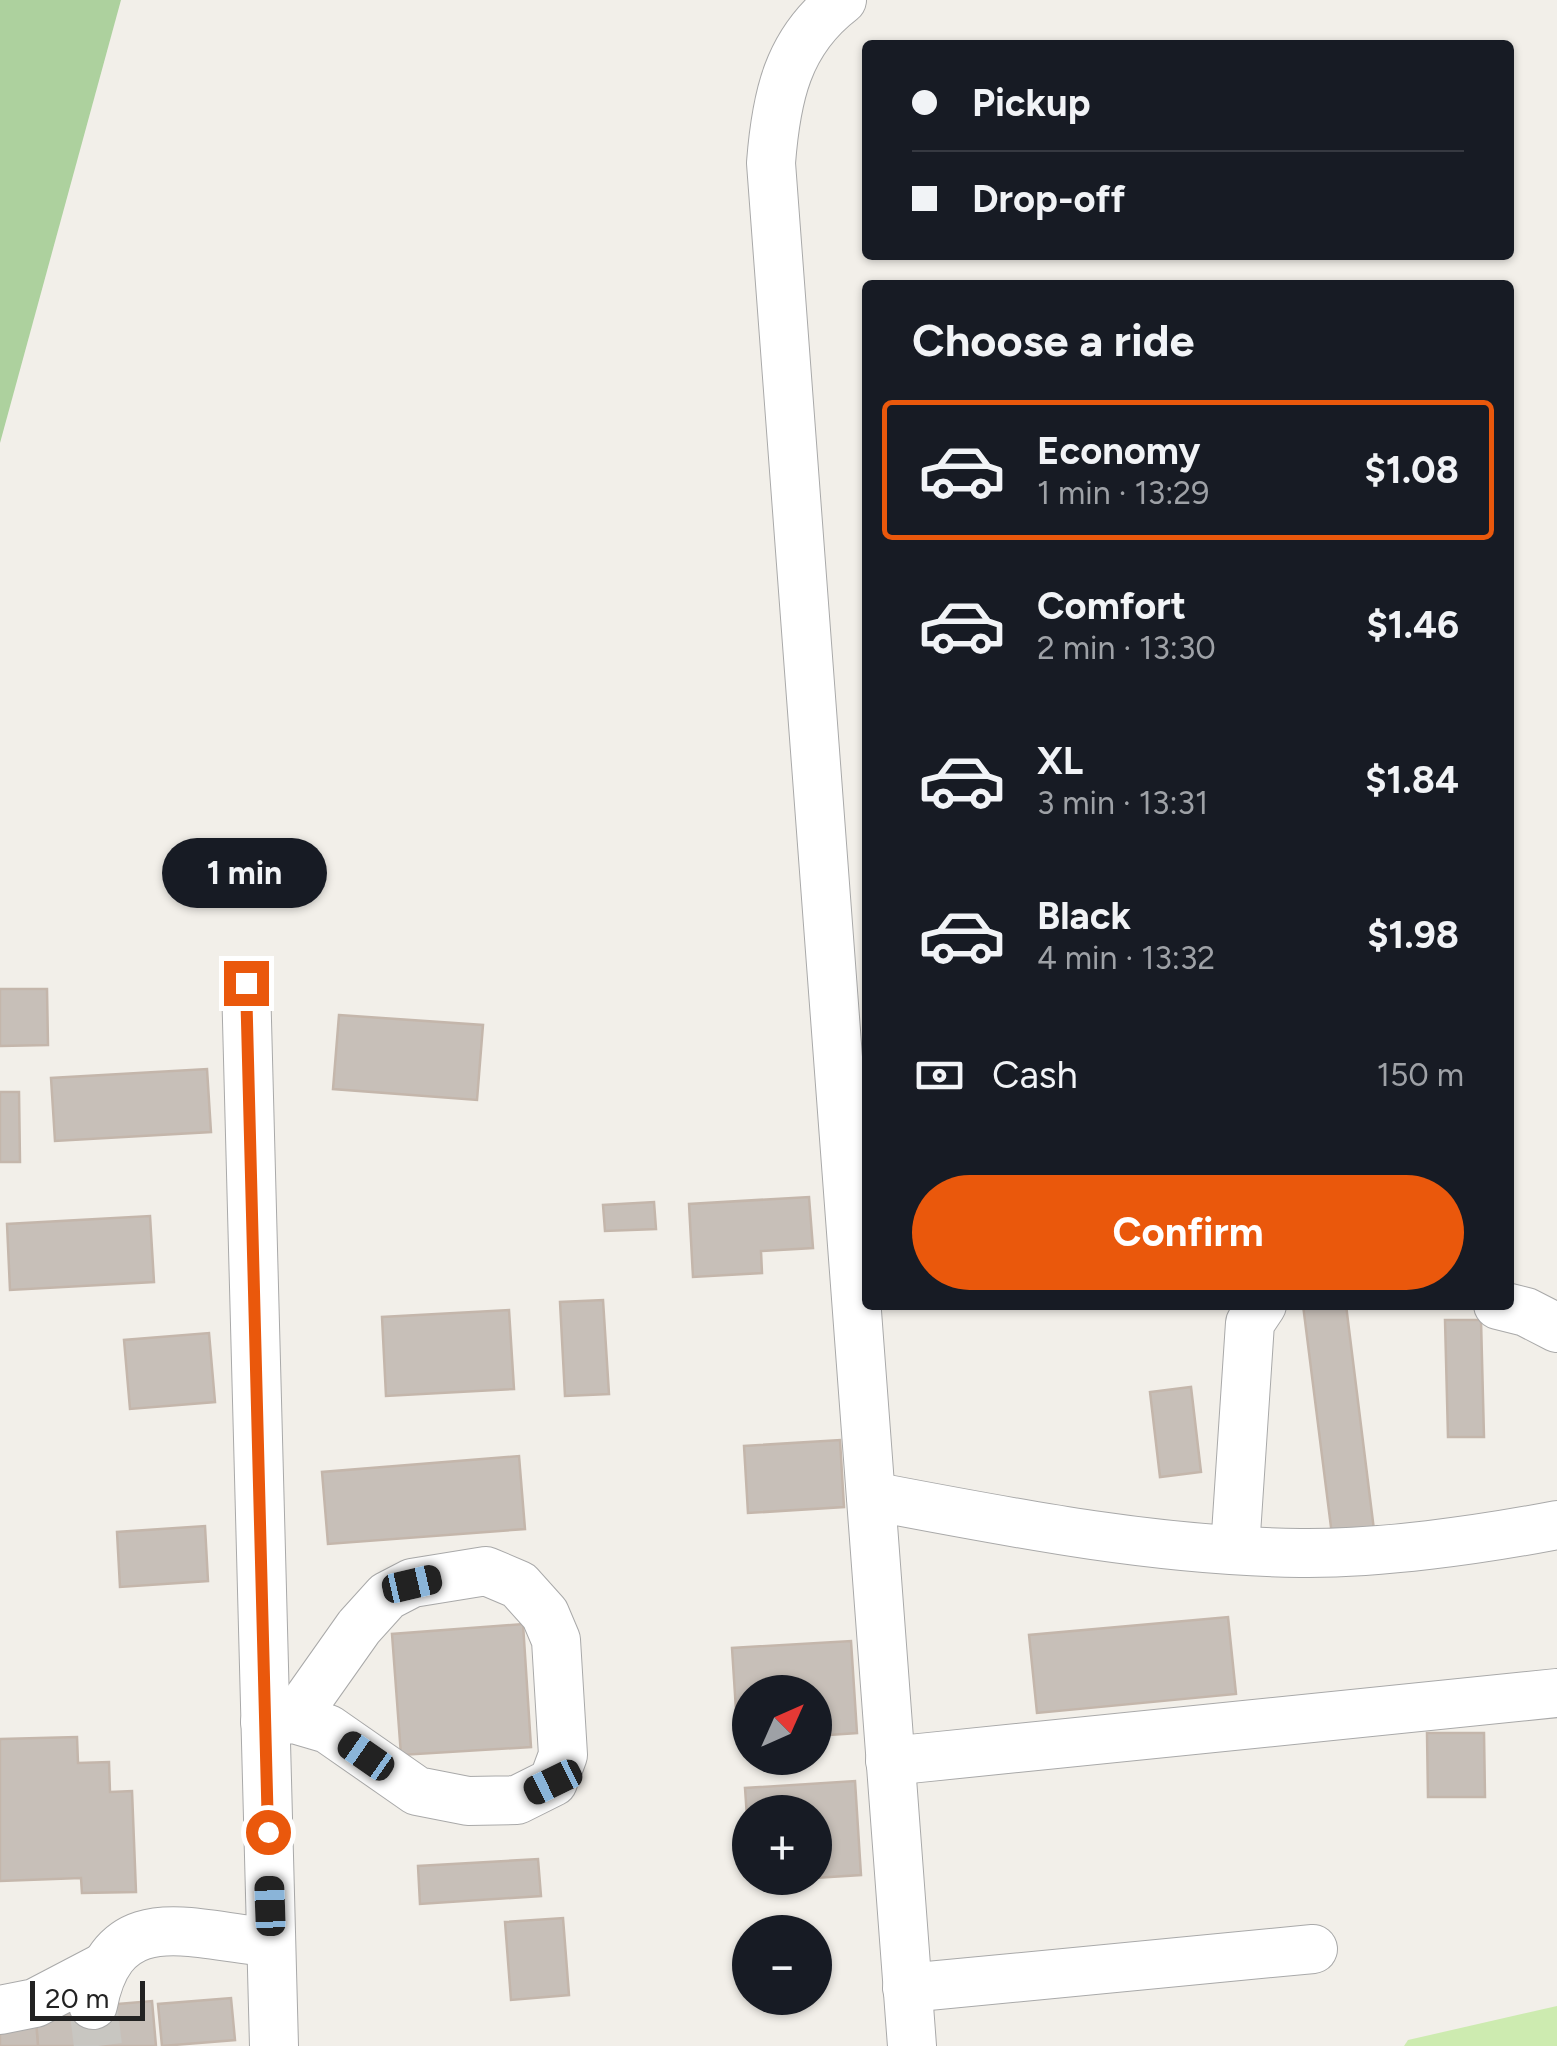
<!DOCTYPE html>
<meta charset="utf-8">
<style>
body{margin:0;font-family:Figtree,sans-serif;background:#20242c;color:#f1f3f6;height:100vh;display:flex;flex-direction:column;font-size:38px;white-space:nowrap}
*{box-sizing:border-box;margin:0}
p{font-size:32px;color:#9ea1a6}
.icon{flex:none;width:55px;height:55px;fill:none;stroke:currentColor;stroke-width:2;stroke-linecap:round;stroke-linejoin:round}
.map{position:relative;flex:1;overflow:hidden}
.panel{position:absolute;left:862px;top:280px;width:652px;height:1030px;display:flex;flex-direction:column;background:#171b24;border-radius:10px;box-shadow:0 2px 8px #0004}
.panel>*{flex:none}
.guide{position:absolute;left:862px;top:40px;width:652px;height:220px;border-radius:10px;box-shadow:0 2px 8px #0004;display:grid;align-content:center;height:220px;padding:0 50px;background:#171b24}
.needle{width:65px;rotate:45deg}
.controls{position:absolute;left:732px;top:1675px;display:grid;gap:20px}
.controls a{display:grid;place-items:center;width:100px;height:100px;border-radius:50%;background:#171b24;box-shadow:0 2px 8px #0004;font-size:50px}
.scale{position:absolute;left:30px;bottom:25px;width:115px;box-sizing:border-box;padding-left:10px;border:5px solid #222;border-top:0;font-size:28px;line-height:35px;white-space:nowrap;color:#222;-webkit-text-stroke:8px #fff;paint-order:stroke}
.end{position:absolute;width:45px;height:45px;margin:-22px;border:12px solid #ea580c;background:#fff;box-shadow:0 0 0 5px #fff}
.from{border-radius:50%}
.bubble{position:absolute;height:70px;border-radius:35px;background:#171b24;box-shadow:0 2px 8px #0004;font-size:32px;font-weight:700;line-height:70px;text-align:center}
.car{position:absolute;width:30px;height:60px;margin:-30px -15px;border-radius:12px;box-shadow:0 0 8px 2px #0007;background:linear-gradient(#222 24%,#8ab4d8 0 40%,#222 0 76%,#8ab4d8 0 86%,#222 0)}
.guide b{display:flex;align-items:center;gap:35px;height:95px;font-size:38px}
.guide b+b{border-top:2px solid #363941}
.guide i{width:25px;height:25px;background:#f1f3f6}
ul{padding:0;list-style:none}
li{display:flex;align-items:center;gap:30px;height:140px;margin:0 20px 15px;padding:0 30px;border:5px solid transparent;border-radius:10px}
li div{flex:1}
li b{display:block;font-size:38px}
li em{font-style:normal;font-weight:700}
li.on{border-color:#ea580c}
li>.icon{width:90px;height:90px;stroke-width:1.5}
h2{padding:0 50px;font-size:45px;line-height:120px}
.pay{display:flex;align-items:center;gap:25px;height:110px;padding:0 50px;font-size:38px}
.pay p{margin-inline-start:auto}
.primary-button{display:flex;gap:20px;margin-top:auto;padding:20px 50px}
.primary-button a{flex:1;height:115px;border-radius:60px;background:#ea580c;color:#fff;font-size:40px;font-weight:700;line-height:115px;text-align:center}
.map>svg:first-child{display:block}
</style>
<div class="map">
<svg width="1557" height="2046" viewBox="0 0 1557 2046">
<rect width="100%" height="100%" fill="#f2efe9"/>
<path fill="#cdebb0" d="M1557 2006V2046H1404L1408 2040Z"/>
<path fill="#add19e" d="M0 0H121L0 443Z"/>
<g fill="#c7bfb8" stroke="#c4b6ab" stroke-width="2.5">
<path d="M0 989H47L48 1045 0 1046Z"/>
<path d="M339 1015 483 1025 477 1100 333 1089Z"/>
<path d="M207 1069 211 1132 55 1141 51 1078Z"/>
<path d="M0 1092H19L20 1162H0Z"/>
<path d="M809 1197 813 1248 761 1251 762 1273 693 1277 689 1204Z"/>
<path d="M654 1202 656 1229 605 1231 603 1205Z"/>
<path d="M150 1216 154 1282 10 1290 7 1224Z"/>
<path d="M603 1300 609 1394 565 1396 560 1302Z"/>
<path d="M1303 1305H1346L1374 1530 1332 1535Z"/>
<path d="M509 1310 514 1389 386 1396 382 1317Z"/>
<path d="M1445 1320H1481L1484 1437H1448Z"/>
<path d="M209 1333 215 1402 130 1409 124 1340Z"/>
<path d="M1191 1387 1201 1472 1160 1477 1150 1392Z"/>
<path d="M840 1440 844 1507 748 1513 744 1446Z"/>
<path d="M519 1456 525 1529 328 1544 322 1472Z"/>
<path d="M205 1526 208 1581 120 1587 117 1532Z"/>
<path d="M1228 1617 1236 1694 1037 1713 1029 1635Z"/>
<path d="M523 1624 531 1747 401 1755 392 1634Z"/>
<path d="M851 1641 857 1733 815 1736V1692H750V1740L738 1741 732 1648Z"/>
<path d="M1427 1733H1484L1485 1797H1428Z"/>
<path d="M77 1737 78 1763 109 1762 110 1792 132 1791 136 1892 82 1893 81 1878 0 1881V1739Z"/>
<path d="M855 1781 861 1875 751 1882V1878H815V1812H750V1861L745 1788Z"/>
<path d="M538 1859 541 1896 420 1904 418 1866Z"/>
<path d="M563 1918 569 1995 511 2000 505 1922Z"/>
<path d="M231 1998 235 2040 162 2046 158 2004Z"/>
<path d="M152 2001 156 2046H38L35 2011Z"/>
<path d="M36 2020 38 2046H0V2023Z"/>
</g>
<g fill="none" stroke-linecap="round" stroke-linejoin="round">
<path stroke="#c8c6c1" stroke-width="48" stroke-dasharray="48 24" stroke-linecap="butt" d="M93 2005 98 2046"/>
<defs>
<g id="minor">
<path d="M842 0C787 42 776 98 771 163L912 2046"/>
<path d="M246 983 274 2046"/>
<path d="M1498 1305 1526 1312 1557 1328"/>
<path d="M871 1496C1013 1523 1155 1551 1300 1553 1379 1554 1479 1540 1557 1525"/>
<path d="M1235 1549 1250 1323 1262 1305"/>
<path d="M265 1722 294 1719 359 1627 387 1596 412 1583 486 1571 519 1585 545 1614 556 1640 563 1755 553 1782 517 1800 468 1801 417 1791 328 1729 294 1719"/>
<path d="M890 1761 1557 1693"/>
<path d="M907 1988 1313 1949"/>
<path d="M93 2005C113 1900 191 1936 271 1942"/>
<path d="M0 2010 35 2003 100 1969"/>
</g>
</defs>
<use href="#minor" stroke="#a9a9a9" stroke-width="50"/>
<use href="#minor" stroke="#fff" stroke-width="48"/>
</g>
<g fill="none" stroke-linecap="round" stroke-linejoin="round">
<path stroke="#ea580c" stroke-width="12" d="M246 983 268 1832"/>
</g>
</svg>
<div class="controls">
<a><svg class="needle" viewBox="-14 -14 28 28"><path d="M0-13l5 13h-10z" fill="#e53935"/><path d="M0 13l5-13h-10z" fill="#9ea1a6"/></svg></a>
<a>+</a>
<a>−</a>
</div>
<div class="scale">20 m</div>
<i class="end from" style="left:268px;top:1832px"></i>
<i class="end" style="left:246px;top:983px"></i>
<div class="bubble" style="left:162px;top:838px;width:165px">1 min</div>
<i class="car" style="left:412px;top:1584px;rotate:77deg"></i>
<i class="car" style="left:366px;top:1756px;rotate:305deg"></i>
<i class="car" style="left:553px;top:1782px;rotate:244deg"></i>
<i class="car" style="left:270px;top:1906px;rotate:358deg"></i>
<div class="guide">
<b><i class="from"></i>Pickup</b>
<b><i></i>Drop-off</b>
</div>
<section class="panel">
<h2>Choose a ride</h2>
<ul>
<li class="on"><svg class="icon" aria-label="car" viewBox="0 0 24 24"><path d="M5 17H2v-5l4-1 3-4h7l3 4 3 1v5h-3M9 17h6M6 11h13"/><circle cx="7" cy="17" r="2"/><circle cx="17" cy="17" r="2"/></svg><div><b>Economy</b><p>1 min · 13:29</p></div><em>$1.08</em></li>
<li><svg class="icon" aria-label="car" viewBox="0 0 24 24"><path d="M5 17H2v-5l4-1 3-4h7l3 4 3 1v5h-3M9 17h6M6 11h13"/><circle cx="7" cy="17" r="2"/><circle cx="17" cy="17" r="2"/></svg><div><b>Comfort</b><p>2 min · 13:30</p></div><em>$1.46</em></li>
<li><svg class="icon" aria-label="car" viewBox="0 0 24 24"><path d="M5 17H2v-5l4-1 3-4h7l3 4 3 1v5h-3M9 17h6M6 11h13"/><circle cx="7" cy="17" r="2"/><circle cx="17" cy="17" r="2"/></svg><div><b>XL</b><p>3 min · 13:31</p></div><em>$1.84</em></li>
<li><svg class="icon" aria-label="car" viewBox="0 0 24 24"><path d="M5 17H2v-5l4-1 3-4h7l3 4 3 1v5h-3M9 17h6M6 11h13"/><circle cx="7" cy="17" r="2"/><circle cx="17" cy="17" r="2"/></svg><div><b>Black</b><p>4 min · 13:32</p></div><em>$1.98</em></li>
</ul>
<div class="pay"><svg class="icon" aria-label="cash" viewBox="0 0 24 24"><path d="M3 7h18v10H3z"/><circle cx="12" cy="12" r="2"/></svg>Cash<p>150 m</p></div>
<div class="primary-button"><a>Confirm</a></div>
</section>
</div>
